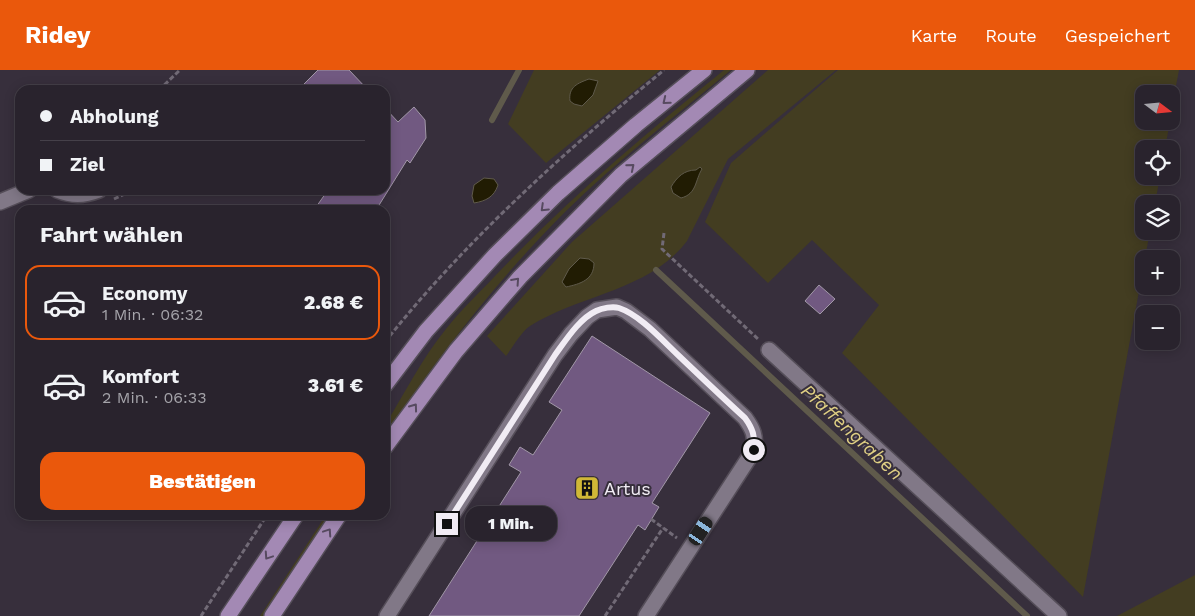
<!DOCTYPE html>
<html lang="de">
<meta charset="utf-8">
<style>
body{margin:0;font-family:"Work Sans",sans-serif;background:#352f39;color:#f1f3f6;height:100vh;display:flex;flex-direction:column;font-size:19px;white-space:nowrap}
*{box-sizing:border-box;margin:0}
p{font-size:16px;color:#a5a4aa}
.icon{flex:none;width:28px;height:28px;fill:none;stroke:currentColor;stroke-width:2;stroke-linecap:round;stroke-linejoin:round}
.map{position:relative;flex:1;overflow:hidden}
.side{position:absolute;left:15px;top:135px;width:375px;height:315px;display:flex;flex-direction:column;background:#29232d;border-radius:15px;box-shadow:0 2px 12px #0003,0 0 0 1px #454049}
.side>*{flex:none}
.guide{position:absolute;left:15px;top:15px;width:375px;height:110px;border-radius:15px;box-shadow:0 2px 12px #0003,0 0 0 1px #454049;display:grid;align-content:center;height:110px;padding:0 25px;background:#29232d}
.needle{width:32px;rotate:106deg}
.fabs{position:absolute;left:1135px;top:15px;display:grid;gap:10px}
.fabs a{display:grid;place-items:center;width:45px;height:45px;border-radius:10px;background:#29232d;box-shadow:0 2px 12px #0003,0 0 0 1px #454049;font-size:25px}
.end{position:absolute;width:22px;height:22px;margin:-11px;border:6px solid #f1ecf4;background:#111;box-shadow:0 0 0 2px #111}
.from{border-radius:50%}
.bubble{position:absolute;height:35px;border-radius:15px;background:#29232d;box-shadow:0 2px 12px #0003,0 0 0 1px #454049;font-size:16px;font-weight:800;line-height:35px;text-align:center}
.car{position:absolute;width:15px;height:30px;margin:-15px -8px;border-radius:6px;box-shadow:0 0 4px 1px #0007;background:linear-gradient(#222 24%,#8ab4d8 0 40%,#222 0 76%,#8ab4d8 0 86%,#222 0)}
.guide b{display:flex;align-items:center;gap:18px;height:48px;font-size:19px}
.guide b+b{border-top:1px solid #454049}
.guide i{width:12px;height:12px;background:#f1f3f6}
ul{padding:0;list-style:none}
li{display:flex;align-items:center;gap:15px;height:75px;margin:0 10px 8px;padding:0 15px;border:2px solid transparent;border-radius:15px}
li div{flex:1}
li b{display:block;font-size:19px}
li em{font-style:normal;font-weight:800}
li.selected{border-color:#ea580c}
li>.icon{width:45px;height:45px;stroke-width:1.5}
h2{padding:0 25px;font-size:22px;line-height:60px}
.button{display:flex;gap:10px;margin-top:auto;padding:10px 25px}
.button a{flex:1;height:58px;border-radius:15px;background:#ea580c;color:#fff;font-size:20px;font-weight:800;line-height:58px;text-align:center}
header{display:flex;align-items:center;gap:30px;box-sizing:border-box;height:70px;padding:0 25px;background:#ea580c;color:#fff}
header strong{font-size:24px}
nav{display:flex;gap:28px;margin-inline-start:auto;font-size:18px}
.map>svg:first-child{display:block}
</style>
<header>
<strong>Ridey</strong>
<nav><a>Karte</a><a>Route</a><a>Gespeichert</a></nav>
</header>
<div class="map">
<svg width="1195" height="546" viewBox="0 0 1195 546">
<rect width="100%" height="100%" fill="#372f3c"/>
<g fill="#433d21">
<path d="M534 0H660L546 93 508 54Z"/>
<path d="M724 0H731C675 46 617 91 566 141 498 209 438 286 385 366V355C405 323 422 288 446 259 461 240 479 223 495 206 566 131 644 65 724 0Z"/>
<path d="M768 0H836L728 89 687 171C649 221 581 224 530 256 521 262 513 277 506 286L487 266 572 172Z"/>
<path d="M838 0H1179L1171 42V24H1144V51H1170L1165 79H1144V106H1160L1155 134H1144V161H1150L1083 527 842 283 879 235 812 170 768 213 705 152 731 93Z"/>
<path d="M326 445H333L267 546H260Z"/>
<path d="M1195 505V546H1117Z"/>
</g>
<g fill="#211c03" stroke="#5f5a4b">
<path d="M589 9 598 11 593 25 582 36 574 34 570 31C568 17 578 13 589 9Z"/>
<path d="M700 97 702 99C695 110 697 124 681 128L673 123 671 117C677 107 684 100 696 100Z"/>
<path d="M484 108 494 109 498 115C494 127 486 131 474 133L472 126 474 115Z"/>
<path d="M580 188 589 189 594 193C594 210 580 214 566 217L562 212 569 199Z"/>
</g>
<g fill="none" stroke-linecap="round" stroke-linejoin="round">
<g stroke="#5f5a4b" stroke-width="6">
<path d="M492 50 519 0"/>
<path d="M656 200 1027 546"/>
</g>
</g>
<g fill="#715981" stroke="#a298a8">
<path d="M318 0H349L368 20H298Z"/>
<path d="M414 37 425 50 426 68 410 93 407 90 376 140H314L328 120H385V38L398 52Z"/>
<path d="M819 215 835 229 820 244 805 231Z"/>
<path d="M592 266 710 343 652 433 659 437 645 460 638 455 579 546H429L521 402 509 395 520 377 533 385 562 340 549 332Z"/>
</g>
<g fill="none" stroke-linecap="round" stroke-linejoin="round">
<defs>
<g id="minor">
<path d="M57 120C72 126 83 126 99 120"/>
<path d="M0 132 29 120"/>
<path d="M769 280 1059 546"/>
<path d="M387 546 555 285 571 264 587 247 597 240 617 237 626 241 650 259 745 348C753 359 756 366 754 380L646 546"/>
</g>
<g id="major">
<path d="M385 315 426 261 495 185 558 123 636 55 704 0"/>
<path d="M385 377 456 281 520 207 621 105 747 0"/>
<path d="M228 546 296 445"/>
<path d="M272 546 339 445"/>
</g>
</defs>
<use href="#minor" stroke="#554e59" stroke-width="18"/>
<use href="#major" stroke="#554e59" stroke-width="18"/>
<g stroke="#716a76" stroke-width="3" stroke-dasharray="5 2.5" stroke-linecap="butt">
<path d="M159 20 180 0"/>
<path d="M114 129 133 120"/>
<path d="M664 163 662 179 758 269"/>
<path d="M385 272C464 172 565 81 664 0"/>
<path d="M651 449 677 468"/>
<path d="M201 546 267 445"/>
<path d="M605 546 663 458"/>
</g>
<use href="#minor" stroke="#817887" stroke-width="15"/>
<use href="#major" stroke="#a389b4" stroke-width="15"/>
</g>
<defs><path id="oneway-chevron" d="M-2-3.5L2.5 0L-2 3.5" fill="none" stroke-width="1.6" stroke-linecap="round" stroke-linejoin="round" transform="scale(1.25)"/></defs>
<g stroke="#574a60">
<use href="#oneway-chevron" transform="translate(666 31) rotate(141)"/>
<use href="#oneway-chevron" transform="translate(631 97) rotate(-40)"/>
<use href="#oneway-chevron" transform="translate(544 138) rotate(136)"/>
<use href="#oneway-chevron" transform="translate(516 211) rotate(-48)"/>
<use href="#oneway-chevron" transform="translate(414 337) rotate(-54)"/>
<use href="#oneway-chevron" transform="translate(328 462) rotate(-56)"/>
<use href="#oneway-chevron" transform="translate(268 486) rotate(124)"/>
</g>
<g fill="none" stroke-linecap="round" stroke-linejoin="round">
<path stroke="#f1ecf4" stroke-width="6" d="M447 454 555 285C566 270 579 249 596 241 602 238 613 236 619 238 640 245 662 270 678 285 700 306 722 327 745 348 753 359 755 366 754 380"/>
</g>
<defs>
<symbol id="building-square" viewBox="-11 -11 22 22"><rect x="-9" y="-9" width="18" height="18" rx="4" fill="#d0b836" stroke="#372f3c"/><path d="M-4-6H4V6H1V3H-1V6H-4ZM-2.5-4.3h1.7v1.8h-1.7ZM.8-4.3h1.7v1.8H.8ZM-2.5-1h1.7V.8h-1.7ZM.8-1h1.7V.8H.8Z" fill="#111"/></symbol>
</defs>
<g fill-rule="evenodd">
<use href="#building-square" x="573" y="404" width="28" height="28"/>
</g>
<g text-anchor="middle" dominant-baseline="central" stroke-width="4" stroke-linejoin="round" paint-order="stroke">
<g font-size="18" fill="#f1ecf4" stroke="#372f3c" text-anchor="start">
<text x="604" y="418">Artus</text>
</g>
<g font-size="19" font-style="italic" fill="#e0d084" stroke="#372f3c">
<text transform="translate(852 362) rotate(43)">Pfaffengraben</text>
</g>
</g>
</svg>
<div class="fabs">
<a><svg class="needle" viewBox="-14 -14 28 28"><path d="M0-13l5 13h-10z" fill="#e53935"/><path d="M0 13l5-13h-10z" fill="#a5a4aa"/></svg></a>
<a><svg class="icon" aria-label="locate" viewBox="0 0 24 24"><circle cx="12" cy="12" r="6"/><path d="M12 2v4M12 18v4M2 12h4M18 12h4"/></svg></a>
<a><svg class="icon" aria-label="layers" viewBox="0 0 24 24"><path d="M12 4l9 5-9 5-9-5zM3 14l9 5 9-5"/></svg></a>
<a>+</a>
<a>−</a>
</div>
<i class="end from" style="left:754px;top:380px"></i>
<i class="end" style="left:447px;top:454px"></i>
<div class="bubble" style="left:465px;top:436px;width:92px">1 Min.</div>
<i class="car" style="left:701px;top:461px;rotate:33deg"></i>
<div class="guide">
<b><i class="from"></i>Abholung</b>
<b><i></i>Ziel</b>
</div>
<section class="side">
<h2>Fahrt wählen</h2>
<ul>
<li class="selected"><svg class="icon" aria-label="car" viewBox="0 0 24 24"><path d="M5 17H2v-5l4-1 3-4h7l3 4 3 1v5h-3M9 17h6M6 11h13"/><circle cx="7" cy="17" r="2"/><circle cx="17" cy="17" r="2"/></svg><div><b>Economy</b><p>1 Min. · 06:32</p></div><em>2.68 €</em></li>
<li><svg class="icon" aria-label="car" viewBox="0 0 24 24"><path d="M5 17H2v-5l4-1 3-4h7l3 4 3 1v5h-3M9 17h6M6 11h13"/><circle cx="7" cy="17" r="2"/><circle cx="17" cy="17" r="2"/></svg><div><b>Komfort</b><p>2 Min. · 06:33</p></div><em>3.61 €</em></li>
</ul>
<div class="button"><a>Bestätigen</a></div>
</section>
</div>
